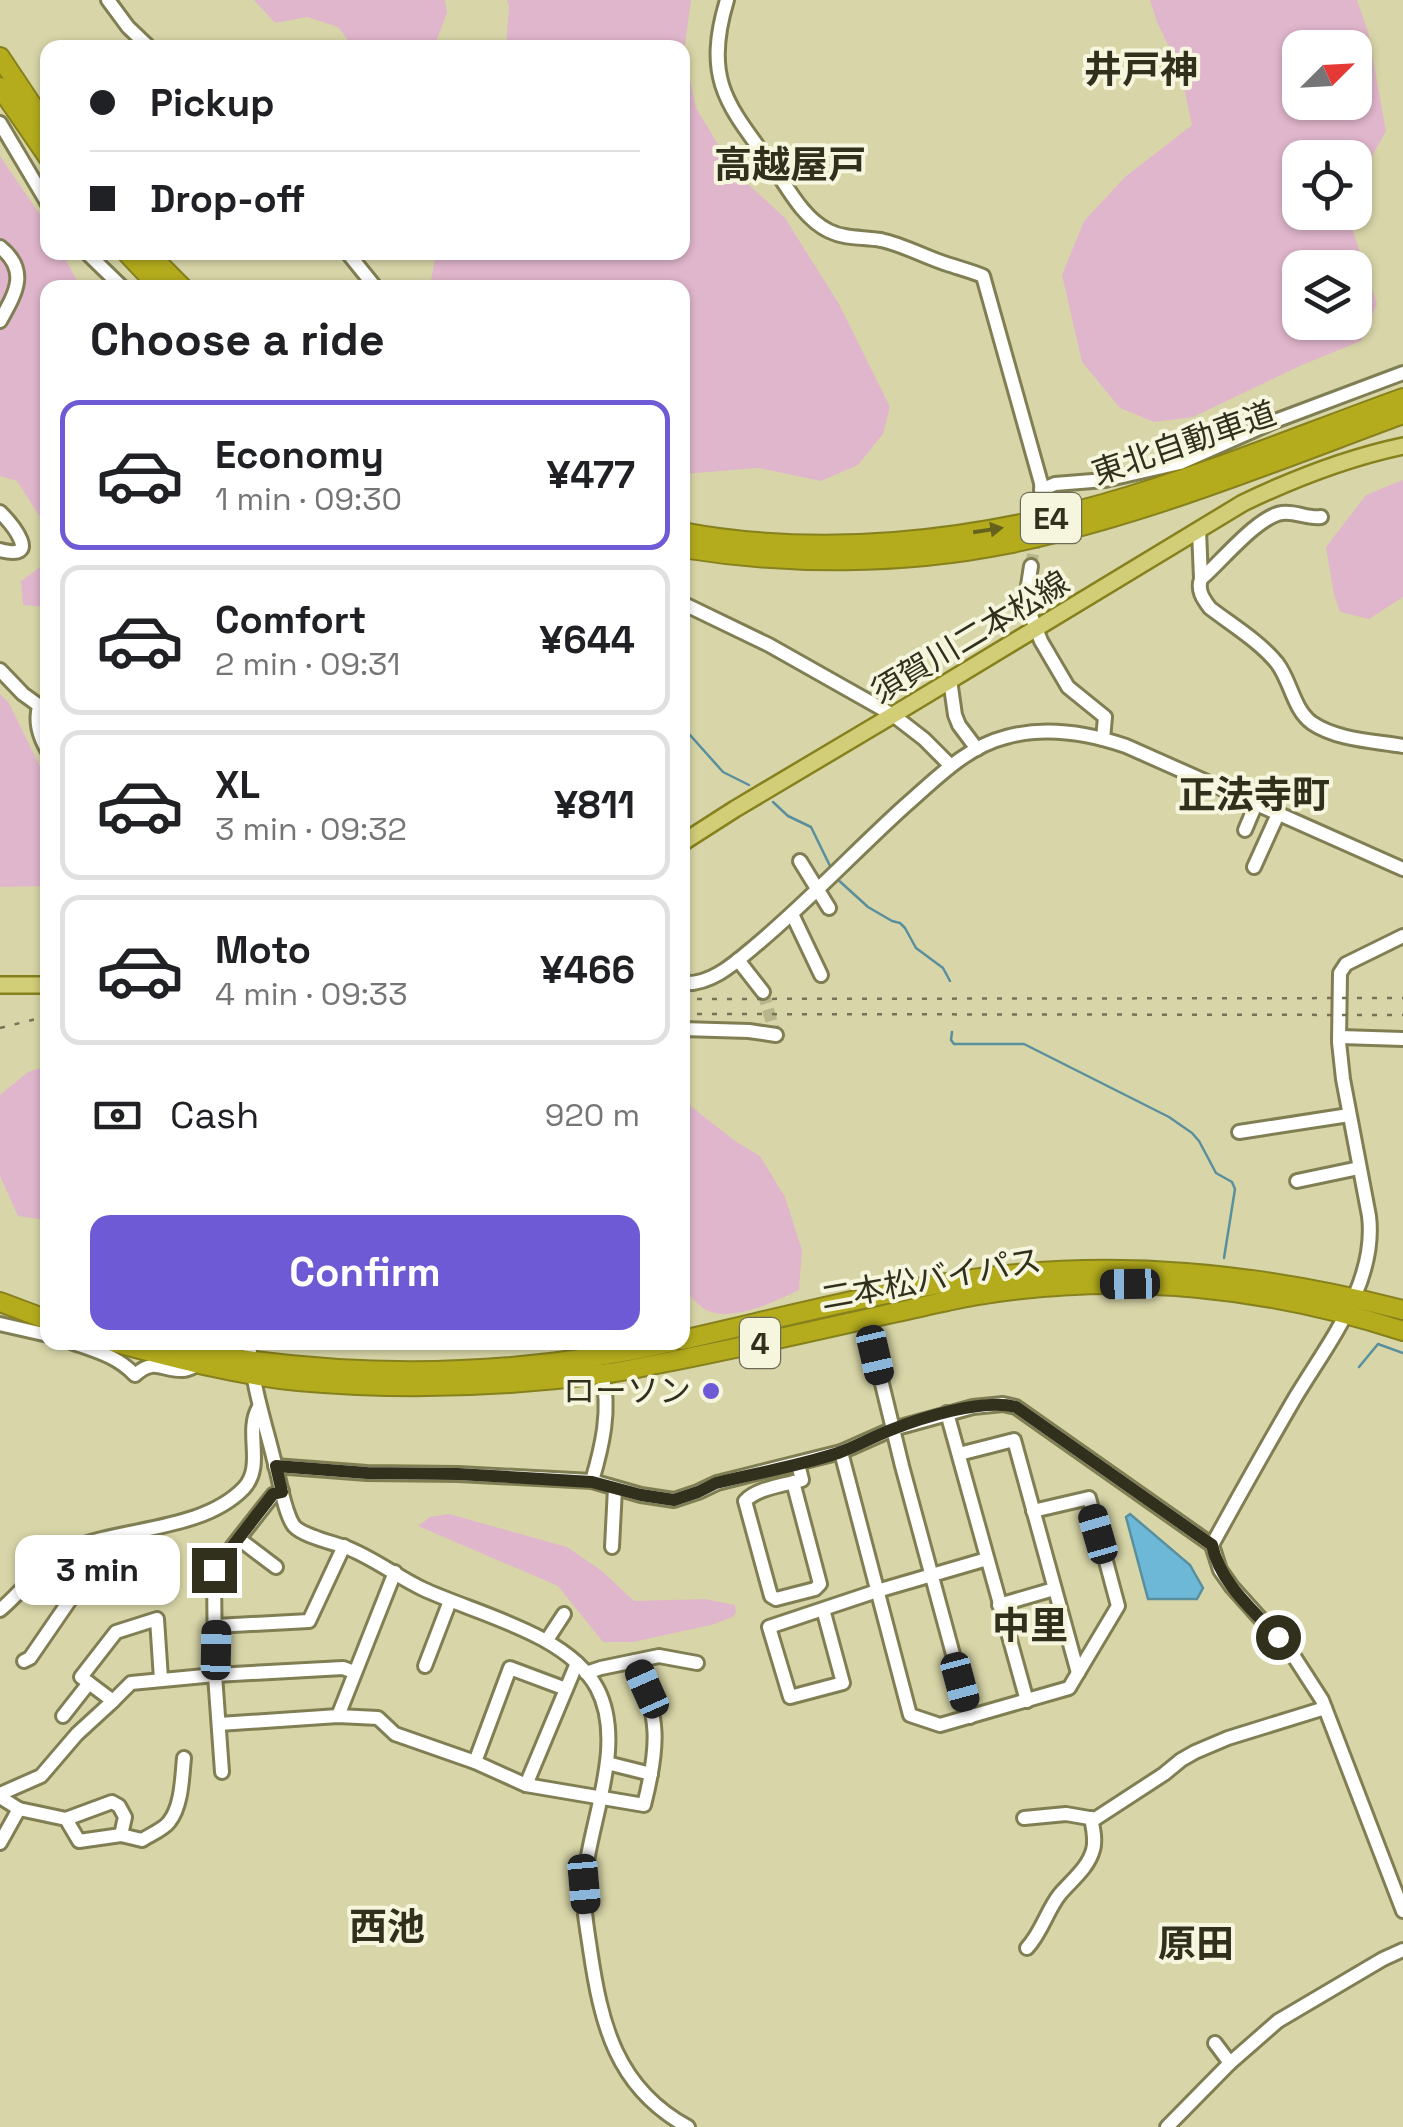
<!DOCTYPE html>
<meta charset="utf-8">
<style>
body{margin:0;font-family:"Space Grotesk","Noto Sans JP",sans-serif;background:#f2f2f2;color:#202124;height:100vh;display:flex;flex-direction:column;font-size:38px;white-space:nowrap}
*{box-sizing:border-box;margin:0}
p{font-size:32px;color:#757577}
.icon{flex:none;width:55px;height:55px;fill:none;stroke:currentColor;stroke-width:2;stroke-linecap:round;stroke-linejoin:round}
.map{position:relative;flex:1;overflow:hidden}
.details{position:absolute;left:40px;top:280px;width:650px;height:1070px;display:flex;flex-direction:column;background:#fff;border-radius:20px;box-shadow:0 2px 8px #0004}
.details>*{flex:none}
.guide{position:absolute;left:40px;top:40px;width:650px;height:220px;border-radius:20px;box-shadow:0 2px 8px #0004;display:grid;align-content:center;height:220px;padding:0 50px;background:#fff}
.needle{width:65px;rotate:66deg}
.buttons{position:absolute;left:1282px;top:30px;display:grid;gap:20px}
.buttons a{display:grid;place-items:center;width:90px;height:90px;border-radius:20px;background:#fff;box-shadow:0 2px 8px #0004;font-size:50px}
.end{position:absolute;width:45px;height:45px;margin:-22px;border:12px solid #30301d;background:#fff;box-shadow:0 0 0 5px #fff}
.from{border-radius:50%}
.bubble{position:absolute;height:70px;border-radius:20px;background:#fff;box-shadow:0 2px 8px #0004;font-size:32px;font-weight:600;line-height:70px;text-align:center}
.car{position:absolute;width:30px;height:60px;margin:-30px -15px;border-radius:12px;box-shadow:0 0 8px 2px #0007;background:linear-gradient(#222 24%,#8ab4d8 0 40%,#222 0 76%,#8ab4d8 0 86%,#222 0)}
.guide b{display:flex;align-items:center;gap:35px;height:95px;font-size:38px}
.guide b+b{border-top:2px solid #e0e0e0}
.guide i{width:25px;height:25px;background:#202124}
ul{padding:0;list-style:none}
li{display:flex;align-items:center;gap:30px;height:150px;margin:0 20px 15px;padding:0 30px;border:5px solid #e0e0e0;border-radius:20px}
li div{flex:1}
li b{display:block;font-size:38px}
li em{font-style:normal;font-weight:600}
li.on{border-color:#6d5ad4}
li>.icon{width:90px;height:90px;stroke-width:1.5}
h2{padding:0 50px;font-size:45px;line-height:120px}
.pay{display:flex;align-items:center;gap:25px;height:110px;padding:0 50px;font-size:38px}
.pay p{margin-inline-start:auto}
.button{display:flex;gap:20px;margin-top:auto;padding:20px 50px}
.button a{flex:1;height:115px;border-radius:20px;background:#6d5ad4;color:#fff;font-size:40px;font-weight:600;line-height:115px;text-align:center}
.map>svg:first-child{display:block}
</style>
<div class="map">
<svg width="1403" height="2127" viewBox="0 0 1403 2127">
<rect width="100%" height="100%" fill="#d8d6a8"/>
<g fill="#e0b6cc" fill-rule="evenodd">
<path d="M254 0H445L447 13 434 47H353L338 27 307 17 275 23Z"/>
<path d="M507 0H691L684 53 696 108 735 172 785 218 839 304 890 407 883 434 858 465 821 481 759 468 683 474 682 288 430 287 436 253 682 252V48L506 47 509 6Z"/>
<path d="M1150 0H1357L1368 32 1386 131 1355 187V158H1300V212L1353 213V231L1377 304 1361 341 1302 365 1193 417 1154 422 1120 408 1082 362 1062 275 1084 221 1125 177 1192 125 1180 70 1157 22ZM1300 48H1355V102H1300ZM1300 268H1355V322H1300Z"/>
<path d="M0 156 47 225 48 252 62 253 78 282 85 287 48 288 47 528 17 481 0 476Z"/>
<path d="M1403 480V597L1369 619 1340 612 1334 595 1326 547 1366 495Z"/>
<path d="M47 562V607L23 605 21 581Z"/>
<path d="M0 694 9 703 47 781V886L0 887Z"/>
<path d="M47 1066H48L47 1220 18 1216 0 1176V1095L28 1072Z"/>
<path d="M683 1100 735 1141 760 1156 785 1197 802 1250 799 1290C776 1301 732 1323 706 1310 698 1306 689 1294 683 1287Z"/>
<path d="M449 1514 567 1547 602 1571 634 1601 705 1599 735 1605 736 1612 733 1617 711 1625 633 1642H603L558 1586 418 1526 430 1517Z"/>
</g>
<path fill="#6cb8d6" stroke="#5a8f9e" stroke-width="2.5" d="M1130 1514 1190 1565 1203 1588 1197 1599H1148L1126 1517Z"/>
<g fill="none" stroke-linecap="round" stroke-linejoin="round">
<g stroke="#5a8f9e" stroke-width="2.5">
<path d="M682 726 723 772 749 785"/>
<path d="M773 802 788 816 811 827 832 870"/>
<path d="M835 877 868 907 892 921 900 923 905 928 916 948 943 968 950 981"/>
<path d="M952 1032 951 1040 954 1044H1024L1169 1117 1192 1133 1199 1141 1216 1173 1232 1182 1235 1189 1224 1258"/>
<path d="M1359 1367 1378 1344 1403 1353"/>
</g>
<g stroke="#b6b58c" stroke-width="12" stroke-dasharray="12 6" stroke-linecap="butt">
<path d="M1031 566 1042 500"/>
<path d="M763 992 774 1030"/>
</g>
<defs>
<g id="minor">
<path d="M108 0 128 27 150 48"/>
<path d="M727 0C701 85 732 109 778 174 791 194 806 220 829 231 845 239 863 237 881 240 904 245 925 257 947 264 959 268 971 271 983 276L1041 483 1042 500"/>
<path d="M0 123 48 204"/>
<path d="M0 247C30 271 15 294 0 321"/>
<path d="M86 252 123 288"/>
<path d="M347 252 376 288"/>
<path d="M1041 490 1055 484 1105 480 1180 463 1275 421 1403 373"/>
<path d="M0 512C13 525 42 561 0 550"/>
<path d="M1199 530 1201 579C1197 590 1203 599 1210 608 1232 625 1259 641 1277 663 1291 681 1293 709 1312 723 1337 740 1374 741 1403 746"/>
<path d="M1031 566 1027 592 1028 608 1041 641 1068 687 1105 717 1103 739"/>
<path d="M1201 579C1221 562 1258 516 1282 513 1296 511 1307 519 1321 517"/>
<path d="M682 603 769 645 893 715 924 739 950 765"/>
<path d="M0 670 23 694 48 712"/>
<path d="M950 680 955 715 959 725 977 749"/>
<path d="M39 707C35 722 40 738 48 751"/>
<path d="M1245 830 1256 804"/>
<path d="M800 861 829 908"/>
<path d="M1254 867 1278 814"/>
<path d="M792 914 821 975"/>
<path d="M1403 936 1346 964 1340 973 1339 1042 1343 1079 1369 1216C1377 1283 1328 1343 1295 1398 1267 1446 1239 1496 1212 1545L1220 1570 1232 1587 1293 1655 1322 1700 1403 1911"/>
<path d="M738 960 763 992"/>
<path d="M682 983C710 986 735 963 755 946 808 902 855 851 906 805 936 779 966 747 1006 737 1045 726 1088 733 1126 746L1403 869"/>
<path d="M682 1029 749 1031 776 1035"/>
<path d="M1341 1037 1403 1039"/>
<path d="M1239 1132 1349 1115"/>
<path d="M1297 1181 1359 1168"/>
<path d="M866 1318 902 1466 970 1717"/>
<path d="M0 1324 48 1335"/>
<path d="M71 1342C96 1351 117 1356 135 1375 155 1357 162 1371 183 1370 189 1370 194 1366 199 1364"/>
<path d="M249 1342C252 1386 266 1426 276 1468 280 1483 285 1514 294 1526 304 1537 336 1543 350 1549 376 1560 398 1577 423 1589 477 1614 568 1634 597 1688 627 1744 589 1823 584 1882 582 1903 587 1928 590 1949 601 2024 616 2088 688 2127"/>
<path d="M947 1413 1027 1701"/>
<path d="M841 1452 910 1715 940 1725 1069 1688 1118 1606 1089 1498 1033 1511"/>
<path d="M959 1454 1014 1440 1078 1673"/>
<path d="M275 1466 367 1473 458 1474 592 1481 641 1495 674 1500 698 1492 717 1483 841 1452 893 1429 973 1407 1003 1404 1016 1407 1212 1545"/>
<path d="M592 1481C602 1447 611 1410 602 1374"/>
<path d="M793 1482 820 1584 815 1589 776 1599 771 1596 745 1501C757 1488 784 1485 802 1480L798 1464"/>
<path d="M239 1539 276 1567"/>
<path d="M612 1547 615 1488"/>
<path d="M999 1605 1054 1589"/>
<path d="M823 1609 843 1683 790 1697 769 1627 877 1591 987 1559"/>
<path d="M0 1610C24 1590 42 1562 70 1549 123 1527 203 1531 244 1488 265 1465 244 1432 259 1407"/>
<path d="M216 1626 309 1621 344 1546"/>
<path d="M547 1640 564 1614"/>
<path d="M24 1661 30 1658 74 1594V1573L67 1551"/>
<path d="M425 1666 450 1601"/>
<path d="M586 1673 601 1668 659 1656 697 1663"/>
<path d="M161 1679 157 1619 116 1632 81 1677 113 1701 131 1683 215 1675 343 1668 354 1672"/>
<path d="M63 1716 89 1683"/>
<path d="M338 1716 395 1572"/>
<path d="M219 1724 338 1716 378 1718 395 1734 475 1762 526 1785 644 1805C659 1746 660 1717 635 1661"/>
<path d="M475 1762 510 1668 566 1689"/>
<path d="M607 1763 651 1774"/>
<path d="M222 1772 215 1675 214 1570 273 1495 282 1491"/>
<path d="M526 1785 577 1663"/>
<path d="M0 1794 41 1776 77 1734 113 1701"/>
<path d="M0 1797 19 1809 66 1819 112 1802 119 1806 125 1817 121 1835 79 1841 66 1819"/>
<path d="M1024 1818 1066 1814 1095 1819 1164 1774 1181 1760 1195 1752 1228 1738 1325 1708"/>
<path d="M121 1835 142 1840C150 1835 164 1829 169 1822 182 1806 182 1777 184 1758"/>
<path d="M0 1843 19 1809"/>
<path d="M1027 1948C1042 1932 1047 1910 1060 1894 1072 1880 1088 1868 1093 1850 1096 1840 1093 1828 1091 1818"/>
<path d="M1215 2043 1230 2063"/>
<path d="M1167 2127 1230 2063 1278 2021 1383 1959 1403 1950"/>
</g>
<g id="major">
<path d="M682 843 735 809 893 715 1243 503C1295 478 1346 458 1403 446"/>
<path d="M0 985H48"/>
</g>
<g id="highway">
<path d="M0 57 48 129"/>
<path d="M0 87 48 157"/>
<path d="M126 252 160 288"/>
<path d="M147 252 183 288"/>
<path d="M682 532C821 558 968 542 1103 504 1205 475 1303 434 1403 398"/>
<path d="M682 548C788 565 902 565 1007 544 1143 516 1273 462 1403 414"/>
<path d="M0 1302 48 1320"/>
<path d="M682 1340C776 1319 870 1294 966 1280 1115 1258 1258 1273 1403 1310"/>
<path d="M113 1342C174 1358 236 1375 298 1381 398 1390 501 1387 600 1374 623 1372 645 1366 667 1362 749 1346 830 1327 911 1309 936 1304 960 1297 985 1294 1125 1272 1269 1287 1403 1331"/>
<path d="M163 1342C193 1349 223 1357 254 1361 394 1379 535 1373 673 1342"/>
</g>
</defs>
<use href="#minor" stroke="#807e53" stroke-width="18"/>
<use href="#major" stroke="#86811d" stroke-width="20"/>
<use href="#highway" stroke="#86811d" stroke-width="22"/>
<use href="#minor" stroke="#fff" stroke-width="12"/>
<use href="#major" stroke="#d2cd77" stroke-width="15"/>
<use href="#highway" stroke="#b4ac1d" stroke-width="18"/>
<g stroke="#747355" stroke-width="2.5" stroke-dasharray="5 10" stroke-linecap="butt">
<path d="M682 999 1403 998"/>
<path d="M682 1014 1403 1015"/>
<path d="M0 1028 48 1016"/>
</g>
</g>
<defs><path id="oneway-solid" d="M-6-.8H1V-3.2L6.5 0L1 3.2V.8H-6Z" transform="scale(2.5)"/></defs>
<use fill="#65621d" href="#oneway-solid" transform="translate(988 530) rotate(-9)"/>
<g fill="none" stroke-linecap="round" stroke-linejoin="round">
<path stroke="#30301d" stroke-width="12" d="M214 1570 273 1494 282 1492 276 1466 367 1473 458 1474 592 1482 641 1495 674 1500 698 1492 716 1483C757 1473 798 1466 838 1453 855 1447 871 1438 888 1431 920 1418 983 1398 1016 1407L1212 1545C1220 1583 1253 1610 1278 1637"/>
</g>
<circle fill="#6d5ad4" stroke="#f6f6de" stroke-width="4" cx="711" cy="1391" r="10"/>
<g text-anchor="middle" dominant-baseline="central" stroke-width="8" stroke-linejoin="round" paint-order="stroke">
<g fill="#f6f6de" stroke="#6b6b57" stroke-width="2.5">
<rect x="1021" y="493" width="60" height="50" rx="8"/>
<rect x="740" y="1318" width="40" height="50" rx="8"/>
</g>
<g font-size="30" font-weight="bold" fill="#30301d">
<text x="1051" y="518">E4</text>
<text x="760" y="1343">4</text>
</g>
<g font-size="32" fill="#30301d" stroke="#f6f6de">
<text transform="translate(1184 443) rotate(-19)">東北自動車道</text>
<text transform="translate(970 637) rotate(-31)">須賀川二本松線</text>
<text transform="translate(931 1279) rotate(-10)">二本松バイパス</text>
</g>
<g font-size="32" fill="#30301d" stroke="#f6f6de" text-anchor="end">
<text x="691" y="1391">ローソン</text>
</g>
<g font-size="38" font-weight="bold" fill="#30301d" stroke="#f6f6de">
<text x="1141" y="70">井戸神</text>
<text x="790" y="165">高越屋戸</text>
<text x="1254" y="795">正法寺町</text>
<text x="1030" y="1626">中里</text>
<text x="387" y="1927">西池</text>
<text x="1196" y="1944">原田</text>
</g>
</g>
</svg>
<div class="buttons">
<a><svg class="needle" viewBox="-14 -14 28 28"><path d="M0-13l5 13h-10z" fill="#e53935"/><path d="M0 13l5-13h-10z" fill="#757577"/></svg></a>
<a><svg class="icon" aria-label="locate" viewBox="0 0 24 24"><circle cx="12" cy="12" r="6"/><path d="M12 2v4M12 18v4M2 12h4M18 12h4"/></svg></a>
<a><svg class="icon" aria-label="layers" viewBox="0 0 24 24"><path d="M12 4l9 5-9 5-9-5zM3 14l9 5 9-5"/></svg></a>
</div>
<i class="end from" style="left:1278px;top:1637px"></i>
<i class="end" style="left:214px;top:1570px"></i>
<div class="bubble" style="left:15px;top:1535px;width:165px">3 min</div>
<i class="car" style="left:1130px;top:1284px;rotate:269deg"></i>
<i class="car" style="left:875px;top:1355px;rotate:167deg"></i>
<i class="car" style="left:1098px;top:1534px;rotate:344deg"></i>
<i class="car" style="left:216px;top:1650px;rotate:1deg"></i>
<i class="car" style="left:960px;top:1682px;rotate:165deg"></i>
<i class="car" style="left:647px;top:1689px;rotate:336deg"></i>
<i class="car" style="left:584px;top:1884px;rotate:175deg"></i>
<div class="guide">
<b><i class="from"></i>Pickup</b>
<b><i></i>Drop-off</b>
</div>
<section class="details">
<h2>Choose a ride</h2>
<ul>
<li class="on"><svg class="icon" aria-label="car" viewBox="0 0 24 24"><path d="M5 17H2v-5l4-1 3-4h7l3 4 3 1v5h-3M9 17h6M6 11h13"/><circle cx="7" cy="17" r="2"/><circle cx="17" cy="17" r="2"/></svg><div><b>Economy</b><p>1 min · 09:30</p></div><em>¥477</em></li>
<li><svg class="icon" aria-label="car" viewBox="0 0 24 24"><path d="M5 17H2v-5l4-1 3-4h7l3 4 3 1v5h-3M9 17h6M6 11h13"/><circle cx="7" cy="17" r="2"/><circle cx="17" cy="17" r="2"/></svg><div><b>Comfort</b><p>2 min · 09:31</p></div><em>¥644</em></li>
<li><svg class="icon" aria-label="car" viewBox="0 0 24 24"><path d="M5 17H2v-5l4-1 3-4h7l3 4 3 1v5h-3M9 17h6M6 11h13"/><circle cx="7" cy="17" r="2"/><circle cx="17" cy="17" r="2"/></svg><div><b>XL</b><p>3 min · 09:32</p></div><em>¥811</em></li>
<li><svg class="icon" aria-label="car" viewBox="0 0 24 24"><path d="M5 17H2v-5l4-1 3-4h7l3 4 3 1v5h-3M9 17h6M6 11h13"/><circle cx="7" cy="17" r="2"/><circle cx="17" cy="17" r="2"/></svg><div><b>Moto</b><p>4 min · 09:33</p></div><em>¥466</em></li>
</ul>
<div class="pay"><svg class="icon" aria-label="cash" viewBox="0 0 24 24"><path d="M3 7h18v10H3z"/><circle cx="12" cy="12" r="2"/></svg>Cash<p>920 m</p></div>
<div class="button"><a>Confirm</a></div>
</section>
</div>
